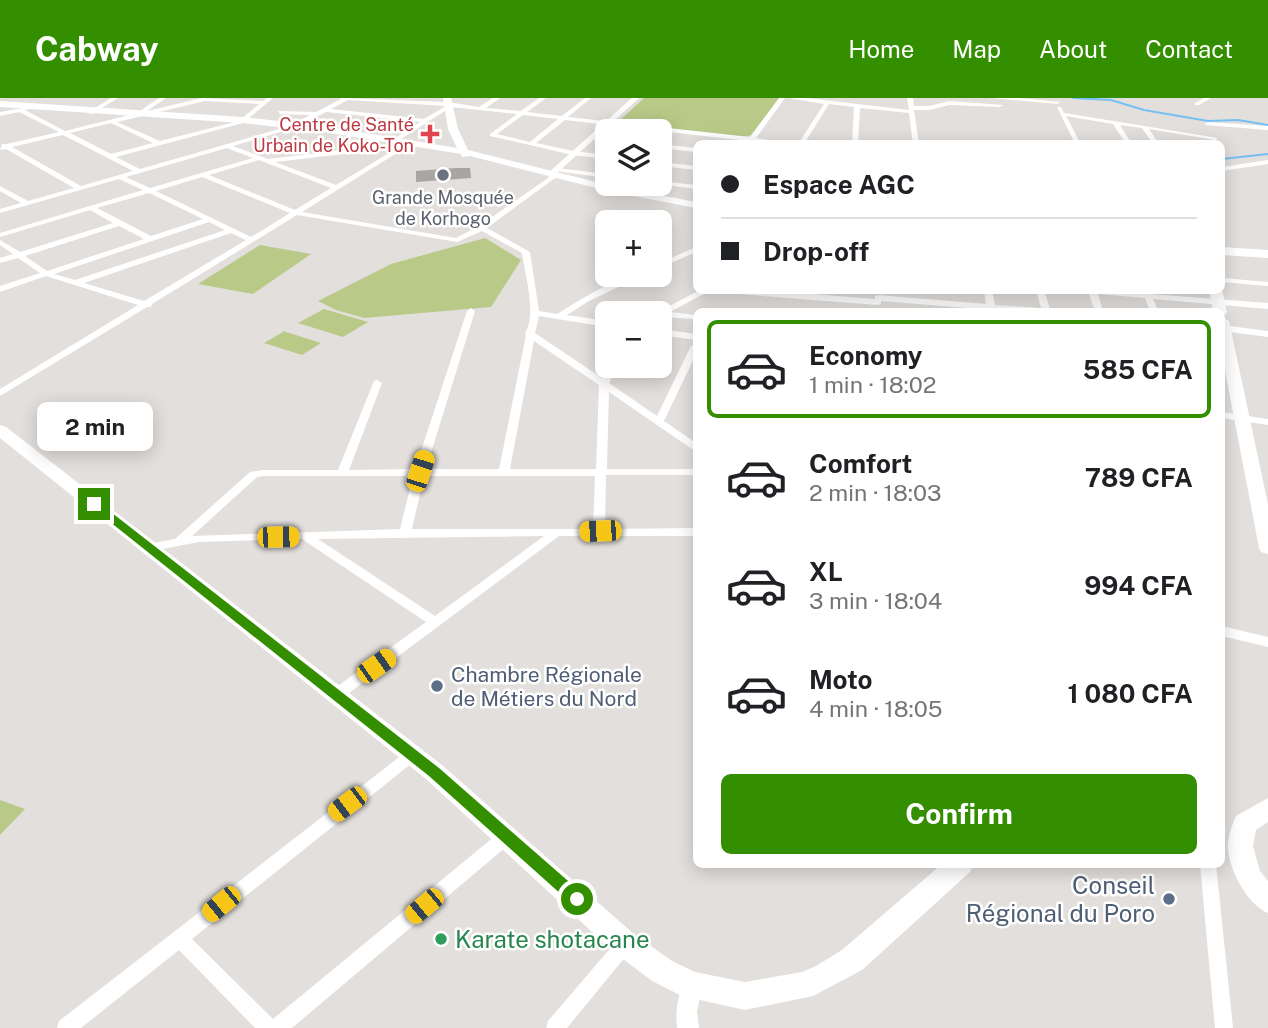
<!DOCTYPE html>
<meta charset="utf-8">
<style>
body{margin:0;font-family:"Public Sans",sans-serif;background:#f2f2f2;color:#202124;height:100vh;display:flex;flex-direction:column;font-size:26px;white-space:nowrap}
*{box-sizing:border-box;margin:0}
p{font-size:23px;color:#757577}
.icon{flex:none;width:38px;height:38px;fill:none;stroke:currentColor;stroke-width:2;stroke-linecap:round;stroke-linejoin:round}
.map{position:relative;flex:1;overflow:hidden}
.details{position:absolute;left:693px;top:210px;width:532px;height:560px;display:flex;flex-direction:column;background:#fff;border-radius:10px;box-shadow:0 4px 18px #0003}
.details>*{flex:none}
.hud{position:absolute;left:693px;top:42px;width:532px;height:154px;border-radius:10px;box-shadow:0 4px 18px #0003;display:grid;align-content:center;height:154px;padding:0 28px;background:#fff}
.fabs{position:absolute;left:595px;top:21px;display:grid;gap:14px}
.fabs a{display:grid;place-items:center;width:77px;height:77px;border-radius:10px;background:#fff;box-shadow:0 4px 18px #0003;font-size:35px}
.end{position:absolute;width:32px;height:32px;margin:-16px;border:9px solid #338f00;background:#fff;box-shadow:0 0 0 4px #fff}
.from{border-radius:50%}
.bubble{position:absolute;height:49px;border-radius:10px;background:#fff;box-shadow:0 4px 18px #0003;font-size:23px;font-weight:700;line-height:49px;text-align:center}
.car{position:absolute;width:21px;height:42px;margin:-21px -10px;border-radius:9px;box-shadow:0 0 5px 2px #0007;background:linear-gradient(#f5c518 24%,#345 0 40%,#f5c518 0 76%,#345 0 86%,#f5c518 0)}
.hud b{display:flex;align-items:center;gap:24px;height:66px;font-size:26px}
.hud b+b{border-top:2px solid #e0e0e0}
.hud i{width:18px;height:18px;background:#202124}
ul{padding:12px 0 0;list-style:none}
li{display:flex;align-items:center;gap:21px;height:98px;margin:0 14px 10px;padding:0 14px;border:4px solid transparent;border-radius:10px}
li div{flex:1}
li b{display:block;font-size:26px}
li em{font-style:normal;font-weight:700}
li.selected{border-color:#338f00}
li>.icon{width:63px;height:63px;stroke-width:1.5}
.action{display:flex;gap:14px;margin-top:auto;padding:14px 28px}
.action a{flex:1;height:80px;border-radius:10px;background:#338f00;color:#fff;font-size:28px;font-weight:700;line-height:80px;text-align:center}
header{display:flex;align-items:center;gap:42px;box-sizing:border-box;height:98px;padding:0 35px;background:#338f00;color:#fff}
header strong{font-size:33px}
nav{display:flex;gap:38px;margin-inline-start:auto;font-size:24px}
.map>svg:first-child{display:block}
</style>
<header>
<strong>Cabway</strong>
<nav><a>Home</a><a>Map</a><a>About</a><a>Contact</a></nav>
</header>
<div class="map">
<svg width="1268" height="930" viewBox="0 0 1268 930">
<rect width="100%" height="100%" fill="#e3dfdc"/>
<g fill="#b9ca88">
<path d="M644 0H780L751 37 743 39 617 25Z"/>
<path d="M485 140 521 162 491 209 364 220 336 212 318 203 391 166Z"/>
<path d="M260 147 311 156 253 196 198 186Z"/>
<path d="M324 211 368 224 343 239 298 225Z"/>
<path d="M283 234V233L321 245 302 257 264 245Z"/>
<path d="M0 702 25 711 0 737Z"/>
</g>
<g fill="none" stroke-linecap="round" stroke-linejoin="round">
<g stroke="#75c0f2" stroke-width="2">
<path d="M1073 0 1111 2 1144 12 1208 23 1238 22 1268 27"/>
<path d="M1222 61 1268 56"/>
</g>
</g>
<path fill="#a9a5a3" d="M456 70H470L471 80 416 84V73Z"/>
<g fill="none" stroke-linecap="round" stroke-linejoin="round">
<g fill="#fff" fill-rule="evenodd">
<path d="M111 0H118L92 16 87 15Z"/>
<path d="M159 0H166L147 13 202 0 263 3 267 0H273L243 25 116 59 140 71 290 28 310 17 280 16 278 13 316 14 341 1 340 0 448 4 479 9 493 0H500L486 10 521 13 539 0H546L527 14 562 18 585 0H591L568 19 750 39 779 0H785L756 40 797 46 753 43 752 46H746L748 43 565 22 536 45 573 53 607 57V61L573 57 490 38V36L517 16 451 9 390 48 378 52 275 64 336 87 409 43H413V45L302 114 456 140 479 128 551 78H555V80L487 130 530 154 539 213 557 216C578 203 620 176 644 177L589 203 567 217 607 223V229L539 218 535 235 602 280 608 268H618L609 285 657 318 691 248 696 245V256L664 323 696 345V352L692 351 609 294 607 371H696V377H606L605 431 696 430V438H559L341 601 336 602 331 601 329 597 331 593 426 524 302 441 199 444 147 454 143 453 141 450 143 447 175 441 250 374 263 372H338L374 283 377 282 382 285 349 372 415 371 467 213 471 210 475 213 426 371H499L526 237 525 235C537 217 525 177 522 155L482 133 457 144 297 117 152 206 151 209H147L0 298V291L138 207 46 178 0 194V188L40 175 18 160 0 165V160L13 156 0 147V142L20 154 113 125 90 112 0 139V135L143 92 119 81 0 115V111L21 105 0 93V88L28 103 74 90 6 51 0 52 2 46H7L59 34 19 14 0 18V14L29 9V11L25 12 65 33 137 15ZM348 2 446 8 424 21 331 11ZM205 3 259 6 239 23 160 43 117 24ZM326 14 420 24 386 46 377 48 268 61 233 48 294 30ZM523 17 558 21 530 44 497 36ZM111 25 153 45 111 56 70 35ZM63 37 133 73 81 88 12 49ZM227 50 253 60 150 90 126 79ZM259 62 331 90 295 112 209 77ZM202 79 290 115 251 139 156 93ZM149 95 203 121 151 138 97 110ZM209 124 225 132 75 182 54 176ZM119 128 144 141 47 173 25 158ZM231 135 246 142 144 203 84 185ZM534 243 599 287 596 371H510ZM263 378H413L400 431 192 438 257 379ZM424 378H595L593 431H412ZM544 438 435 518 318 441Z"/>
<path d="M788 0H806L909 12 907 0H913L914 8H929L949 3 1003 7 1000 9 949 7 929 12H914L919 46H913L909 15 860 10 858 46H852L854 9 829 6 804 46H798L824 6Z"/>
<path d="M990 0H1020L1060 4 1057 6Z"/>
<path d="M1204 0H1211L1199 7H1195V5Z"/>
<path d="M1057 9H1061L1064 15 1218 40 1215 42 1149 31 1159 46H1153L1142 30 1120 27 1132 46H1126L1113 26 1066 18 1081 46H1075Z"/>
<path d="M1207 24 1268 28V32L1205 27Z"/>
<path d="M592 38 607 40V44L590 41Z"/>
<path d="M660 46 696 50V54L660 50Z"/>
<path d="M1268 62V66L1222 73V69Z"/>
<path d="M660 64 696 68V72L660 68Z"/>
<path d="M557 70 607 76V80L555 73V71Z"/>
<path d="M660 83 696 87V91L658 86Z"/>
<path d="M696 149V154L660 170V165Z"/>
<path d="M1222 180 1268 184V188L1222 184Z"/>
<path d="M700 192H711L670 214 696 217V221L660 219V215H656Z"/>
<path d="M721 192H764L875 201V198L878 197 986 206 984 192H992L995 207 1041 210 1036 192H1044L1050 211 1060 214H1017L881 203V206L878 207 725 195Z"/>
<path d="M1070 192 1142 195 1141 192H1149L1151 196 1268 205V211L1153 201 1159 214H1150L1145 200 1098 196 1103 214H1095L1089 196Z"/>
<path d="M660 231 696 236V242L660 237Z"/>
<path d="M1222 314 1268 321V327L1222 320Z"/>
<path d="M1222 528 1268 539V549L1222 538Z"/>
<path d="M412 651 417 653 419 657 417 661 192 841 273 921 501 733 507 731 513 733 515 738 513 743 292 930H255L179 852 81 930H57L59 923 407 653Z"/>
<path d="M1200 766H1216L1233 930H1215Z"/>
<path d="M625 838 631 840 634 846 631 852 567 930H546L548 923 619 840Z"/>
</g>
<g fill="#fff" fill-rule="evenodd">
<path d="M632 0H639L555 77 556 81 548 79V75Z"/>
<path d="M1222 227 1268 233V239L1222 233Z"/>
<path d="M692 878 699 881 702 888 697 914 699 930H677C675 913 678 897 685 881Z"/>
</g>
<g fill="#fff" fill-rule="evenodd">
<path d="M443 0H451L458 31 468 52 612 88 696 104V110L612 94 470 58 462 59 461 56 324 34 242 25 0 9V3L242 19 324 28 457 50 448 31Z"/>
<path d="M1222 149 1268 152V160L1222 157Z"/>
<path d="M1209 192H1222L1227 214 1225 217 1222 218V214H1213Z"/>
<path d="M1222 219 1229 223 1268 406V456L1261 454 1259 450 1222 257Z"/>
<path d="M0 327 6 329 442 667 635 837 672 863 695 874 745 884 802 874 816 868 842 852 942 766H974L970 774 862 872 813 898 745 912 682 898 652 883 615 855 426 681 0 340Z"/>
<path d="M1268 700V724L1256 732 1253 748 1260 773 1268 783V815C1247 807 1226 767 1228 745 1229 736 1232 727 1236 718Z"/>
</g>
</g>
<path fill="#338f00" d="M90 404H98L439 670 583 796 585 801 583 806 577 808 572 806 429 678 90 408Z"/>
<path fill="#e0444e" stroke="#fff" stroke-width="2.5" d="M426.5 25.5h7v7h7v7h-7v7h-7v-7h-7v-7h7z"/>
<circle fill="#6b7280" stroke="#fff" stroke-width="2.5" cx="443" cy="77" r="7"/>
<g fill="#5c6f8a" stroke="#fff" stroke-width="2.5">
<circle cx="437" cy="588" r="7"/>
<circle cx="1169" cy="801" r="7"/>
</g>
<circle fill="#2e9e5b" stroke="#fff" stroke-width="2.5" cx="441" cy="841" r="7"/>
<g text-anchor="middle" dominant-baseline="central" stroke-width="5" stroke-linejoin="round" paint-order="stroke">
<g font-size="18" fill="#be3a42" stroke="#fff" text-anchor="end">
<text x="414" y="26">Centre de Santé<tspan x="414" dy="21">Urbain de Koko-Ton</tspan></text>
</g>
<g font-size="18" fill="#5b616d" stroke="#fff">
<text x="443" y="99">Grande Mosquée<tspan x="443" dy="21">de Korhogo</tspan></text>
</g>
<g font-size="21" fill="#4e5e75" stroke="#fff" text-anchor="start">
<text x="451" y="576">Chambre Régionale<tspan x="451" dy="24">de Métiers du Nord</tspan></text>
</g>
<g font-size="24" fill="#4e5e75" stroke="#fff" text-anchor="end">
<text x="1155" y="787">Conseil<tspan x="1155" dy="28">Régional du Poro</tspan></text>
</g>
<g font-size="24" fill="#27864d" stroke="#fff" text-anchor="start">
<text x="455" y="841">Karate shotacane</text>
</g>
</g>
</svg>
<div class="fabs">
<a><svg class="icon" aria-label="layers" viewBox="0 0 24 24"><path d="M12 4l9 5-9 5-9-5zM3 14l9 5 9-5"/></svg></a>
<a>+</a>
<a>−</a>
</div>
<i class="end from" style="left:577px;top:801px"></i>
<i class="end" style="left:94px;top:406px"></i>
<div class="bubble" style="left:37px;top:304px;width:116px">2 min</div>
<i class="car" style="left:420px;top:373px;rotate:18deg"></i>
<i class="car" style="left:600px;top:433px;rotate:268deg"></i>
<i class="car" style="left:278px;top:439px;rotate:89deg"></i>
<i class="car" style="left:376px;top:568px;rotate:55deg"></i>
<i class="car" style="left:347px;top:706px;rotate:233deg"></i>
<i class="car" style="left:221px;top:806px;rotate:231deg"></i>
<i class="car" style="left:424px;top:808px;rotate:230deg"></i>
<div class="hud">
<b><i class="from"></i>Espace AGC</b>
<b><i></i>Drop-off</b>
</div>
<section class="details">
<ul>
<li class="selected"><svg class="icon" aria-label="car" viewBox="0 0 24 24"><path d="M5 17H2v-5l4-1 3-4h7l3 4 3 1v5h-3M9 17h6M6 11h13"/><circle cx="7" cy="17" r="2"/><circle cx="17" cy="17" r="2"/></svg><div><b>Economy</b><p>1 min · 18:02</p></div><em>585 CFA</em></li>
<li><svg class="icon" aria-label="car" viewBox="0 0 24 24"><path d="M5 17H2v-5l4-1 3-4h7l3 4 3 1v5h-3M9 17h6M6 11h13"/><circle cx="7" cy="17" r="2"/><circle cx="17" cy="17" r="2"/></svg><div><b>Comfort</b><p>2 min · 18:03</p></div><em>789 CFA</em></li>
<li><svg class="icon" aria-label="car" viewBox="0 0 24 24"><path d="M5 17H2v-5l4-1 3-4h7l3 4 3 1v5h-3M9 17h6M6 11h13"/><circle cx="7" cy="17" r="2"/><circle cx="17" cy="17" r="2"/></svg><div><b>XL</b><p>3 min · 18:04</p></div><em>994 CFA</em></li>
<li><svg class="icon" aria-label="car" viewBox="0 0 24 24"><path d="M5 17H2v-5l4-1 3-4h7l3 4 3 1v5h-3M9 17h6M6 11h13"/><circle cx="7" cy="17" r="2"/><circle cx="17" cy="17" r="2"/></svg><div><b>Moto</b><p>4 min · 18:05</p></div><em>1 080 CFA</em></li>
</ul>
<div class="action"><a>Confirm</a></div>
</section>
</div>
